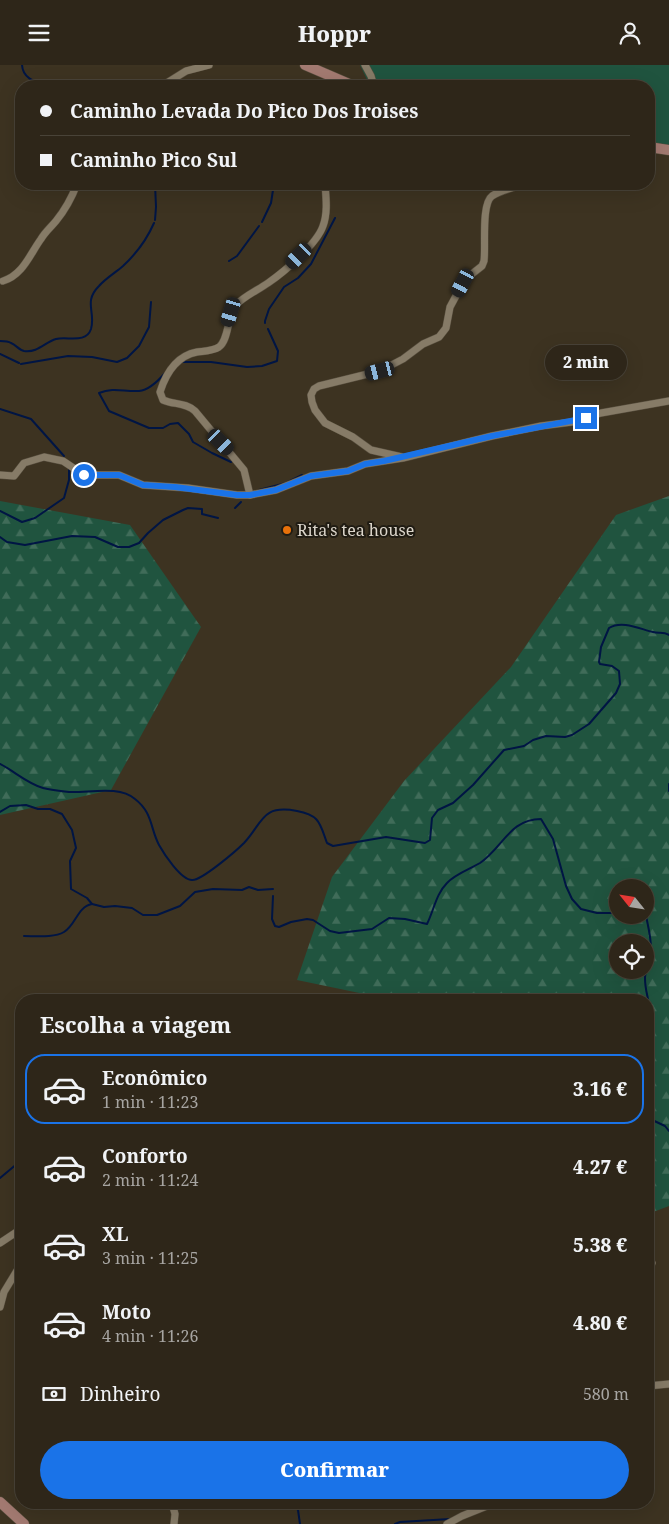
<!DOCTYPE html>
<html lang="pt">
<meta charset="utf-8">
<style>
body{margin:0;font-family:"Noto Serif",serif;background:#362e22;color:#f1f3f6;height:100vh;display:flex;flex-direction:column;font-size:19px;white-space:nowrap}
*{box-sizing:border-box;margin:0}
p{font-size:16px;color:#a7a5a2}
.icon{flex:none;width:28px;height:28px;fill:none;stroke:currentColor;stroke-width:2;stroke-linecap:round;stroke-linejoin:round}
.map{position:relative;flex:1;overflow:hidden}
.panel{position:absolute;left:15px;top:929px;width:639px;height:515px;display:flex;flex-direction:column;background:#2e2619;border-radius:20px;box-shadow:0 5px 20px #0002,0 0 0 1px #494338}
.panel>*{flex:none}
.banner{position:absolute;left:15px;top:15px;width:640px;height:110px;border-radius:20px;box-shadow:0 5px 20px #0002,0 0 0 1px #494338;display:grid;align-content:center;height:110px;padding:0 25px;background:#2e2619}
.needle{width:32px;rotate:300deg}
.fabs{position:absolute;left:609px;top:814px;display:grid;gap:10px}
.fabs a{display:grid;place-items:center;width:45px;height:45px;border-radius:50%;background:#2e2619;box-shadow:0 5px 20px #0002,0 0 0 1px #494338;font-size:25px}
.end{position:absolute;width:22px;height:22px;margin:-11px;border:6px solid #1a73e8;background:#fff;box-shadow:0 0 0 2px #fff}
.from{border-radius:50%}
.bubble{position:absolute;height:35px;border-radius:18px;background:#2e2619;box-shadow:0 5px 20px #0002,0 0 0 1px #494338;font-size:16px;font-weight:800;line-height:35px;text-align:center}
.car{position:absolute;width:15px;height:30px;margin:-15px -8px;border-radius:6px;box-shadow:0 0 4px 1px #0007;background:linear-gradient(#222 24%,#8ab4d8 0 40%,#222 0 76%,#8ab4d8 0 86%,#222 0)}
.banner b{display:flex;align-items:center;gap:18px;height:48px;font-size:19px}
.banner b+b{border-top:1px solid #494338}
.banner i{width:12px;height:12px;background:#f1f3f6}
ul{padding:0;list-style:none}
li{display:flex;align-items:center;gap:15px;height:70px;margin:0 10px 8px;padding:0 15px;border:2px solid transparent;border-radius:20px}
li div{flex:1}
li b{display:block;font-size:19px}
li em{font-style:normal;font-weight:800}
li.selected{border-color:#1a73e8}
li>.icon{width:45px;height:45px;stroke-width:1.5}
h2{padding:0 25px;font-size:22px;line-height:60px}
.pay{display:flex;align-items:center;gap:12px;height:55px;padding:0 25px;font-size:19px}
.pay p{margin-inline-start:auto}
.cta{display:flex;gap:10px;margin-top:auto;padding:10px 25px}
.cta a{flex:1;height:58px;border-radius:30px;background:#1a73e8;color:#fff;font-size:20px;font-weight:800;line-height:58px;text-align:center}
header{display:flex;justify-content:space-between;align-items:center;height:65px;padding:0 25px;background:#2e2619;font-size:22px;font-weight:800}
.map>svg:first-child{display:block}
</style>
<header><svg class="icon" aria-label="menu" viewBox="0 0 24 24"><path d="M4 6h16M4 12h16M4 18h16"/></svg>Hoppr<svg class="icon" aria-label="person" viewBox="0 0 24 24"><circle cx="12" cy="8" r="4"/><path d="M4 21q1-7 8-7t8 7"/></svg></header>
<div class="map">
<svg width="669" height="1459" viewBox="0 0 669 1459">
<defs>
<pattern id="forest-firs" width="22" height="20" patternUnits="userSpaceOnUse" patternTransform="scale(1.25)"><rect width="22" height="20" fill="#20543f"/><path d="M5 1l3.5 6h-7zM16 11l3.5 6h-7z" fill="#406c59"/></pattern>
</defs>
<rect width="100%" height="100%" fill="#3d3321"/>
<path fill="#20543f" d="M360 0H669V83L649 80V21H370Z"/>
<g fill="url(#forest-firs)" fill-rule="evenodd">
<path d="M669 431V1141L648 1149V935H393L297 915 332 812 404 716 511 602 616 450ZM618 822H645V850H618ZM618 878H645V905H618Z"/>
<path d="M0 436 130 460 201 562 111 725 0 750Z"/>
</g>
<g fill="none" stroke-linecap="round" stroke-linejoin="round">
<g stroke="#001544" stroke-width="2">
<path d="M22 0C23 15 37 17 49 21"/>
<path d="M155 155 156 142 155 119"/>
<path d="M262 157 271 138 273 125"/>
<path d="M229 196 237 191 259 161"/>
<path d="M265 258V256L269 244 284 222 298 213 311 199 335 153"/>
<path d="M0 276C3 276 8 276 11 278 16 280 19 285 24 286 38 288 45 277 56 274 67 271 86 279 91 264 96 247 83 237 99 221 106 213 115 208 123 201 136 189 147 174 154 158"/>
<path d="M0 289 19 298"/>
<path d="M181 297H211L247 302 262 301 277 296 278 286 268 264"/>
<path d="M21 299 68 291 92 292 117 297 127 293 139 281 149 262 151 237"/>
<path d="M165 308C159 315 149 325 139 326 124 327 114 322 99 328L109 346 149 363H163L170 359 178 358 189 369 193 377 212 388 231 397"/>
<path d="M0 344 31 354 64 391"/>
<path d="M259 425 286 418 302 410"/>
<path d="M235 443 241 437"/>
<path d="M0 446 22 457 35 453 64 433 69 415V405"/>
<path d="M0 472 7 477 25 480 72 471 95 472 118 482H129L139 478 148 468 163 455 183 445 188 443 202 444V449L218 453"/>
<path d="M0 699C14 706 28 719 43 723 51 725 60 726 69 727 89 728 119 720 135 734 153 748 150 763 159 780 164 789 181 815 192 815 201 816 236 786 244 778 263 758 261 739 297 746 320 750 320 759 327 778L333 781 386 772 425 778 430 775 432 753 438 745 453 738 473 720 504 685 524 681 533 675 546 671 565 672 572 670 589 659 616 628 620 619 619 606 612 601 600 599 599 597 601 582 609 563C622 555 640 564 653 567 659 569 663 566 669 570"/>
<path d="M669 719V726"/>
<path d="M0 747 10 741 26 740 38 744H50L62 749 72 765 76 783 70 796 71 824 87 833 92 839 104 842 115 841 132 843 143 850H157L180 841 195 827 213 824 242 825 249 822 258 825 273 824"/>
<path d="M273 831 272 854 275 861 279 862 291 857 307 854 313 855 330 866 339 868 372 864 389 853 405 854 427 859C434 845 436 829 447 818 455 809 470 804 480 798 503 782 510 754 541 754L553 774 566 821 572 834 581 844 597 848H614L618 847"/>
<path d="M645 846C648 861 653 879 650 894 649 900 645 906 645 913 645 931 652 937 648 956"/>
<path d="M24 871C36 871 54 873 64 867 76 860 77 842 92 839"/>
<path d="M648 1053 665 1061 669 1066"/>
<path d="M0 1113 18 1098H21"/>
<path d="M292 1438 298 1445 300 1459"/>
<path d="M395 1459 400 1457 450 1454"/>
</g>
<defs>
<g id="street">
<path d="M365 0 371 11 374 21"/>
<path d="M162 21 186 6 209 0"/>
<path d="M329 21 330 12"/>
<path d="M3 216C23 210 30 189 41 174 45 167 51 162 56 156 65 145 72 132 77 119"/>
<path d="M402 392 371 385 353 372 325 358 315 345 312 337 311 330 314 324 319 321 380 306 403 294 423 279 439 272 446 263 450 242 463 218 468 212 482 201 484 196C486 182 481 139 492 131 501 125 515 122 526 119"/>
<path d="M0 410 14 411 24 398 44 392 63 396 84 410H119L143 420 188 423 237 430H250L276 425 311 411 348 406 365 399 403 393 492 371 541 361 572 357 601 348 669 336"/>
<path d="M250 430 244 405 195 346C185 337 174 340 163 335L160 327C166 308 176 291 197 287 204 286 213 286 219 282 229 275 227 251 236 240 244 231 258 225 268 218 284 207 317 179 323 161 328 148 326 132 325 119"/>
<path d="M0 1178 21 1164"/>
<path d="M648 1193 652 1198 648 1206"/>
<path d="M0 1242 4 1227 21 1199"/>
<path d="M648 1321 669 1319"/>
<path d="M172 1438 175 1449 174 1459"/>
<path d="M447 1459 462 1451 487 1441 491 1438"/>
</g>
<g id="secondary">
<path d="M305 0 354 21"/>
<path d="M649 82 669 85"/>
<path d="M0 1437 24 1459"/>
</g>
</defs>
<use href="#street" stroke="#584f3f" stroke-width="8"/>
<use href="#secondary" stroke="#584f3f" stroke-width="11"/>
<use href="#street" stroke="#867b67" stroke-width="7"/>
<use href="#secondary" stroke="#a37a71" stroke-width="10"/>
</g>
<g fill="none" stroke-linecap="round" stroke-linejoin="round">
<path stroke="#1a73e8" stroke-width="6" d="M84 410H119L143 420 175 422 237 430H250L276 425 311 411 348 406 365 399 384 396 492 371 586 353"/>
</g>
<circle fill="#e8710a" stroke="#201c13" stroke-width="2" cx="287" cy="465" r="5"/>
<g text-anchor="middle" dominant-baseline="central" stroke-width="4" stroke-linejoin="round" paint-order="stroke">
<g font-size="16" fill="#dcd6cb" stroke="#201c13" text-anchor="start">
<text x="297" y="465">Rita's tea house</text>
</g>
</g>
</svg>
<div class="fabs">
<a><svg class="needle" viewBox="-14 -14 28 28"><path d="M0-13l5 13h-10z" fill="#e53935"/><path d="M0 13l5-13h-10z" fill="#a7a5a2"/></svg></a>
<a><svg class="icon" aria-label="locate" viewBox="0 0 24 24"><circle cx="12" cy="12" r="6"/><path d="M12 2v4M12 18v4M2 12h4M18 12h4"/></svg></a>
</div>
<i class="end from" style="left:84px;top:410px"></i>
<i class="end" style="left:586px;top:353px"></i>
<div class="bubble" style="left:545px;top:280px;width:82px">2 min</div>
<i class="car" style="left:299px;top:191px;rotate:225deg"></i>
<i class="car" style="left:463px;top:218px;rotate:208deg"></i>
<i class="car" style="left:231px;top:247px;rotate:197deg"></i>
<i class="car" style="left:380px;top:306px;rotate:256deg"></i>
<i class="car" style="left:221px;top:377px;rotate:135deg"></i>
<div class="banner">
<b><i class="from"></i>Caminho Levada Do Pico Dos Iroises</b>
<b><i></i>Caminho Pico Sul</b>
</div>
<section class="panel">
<h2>Escolha a viagem</h2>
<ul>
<li class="selected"><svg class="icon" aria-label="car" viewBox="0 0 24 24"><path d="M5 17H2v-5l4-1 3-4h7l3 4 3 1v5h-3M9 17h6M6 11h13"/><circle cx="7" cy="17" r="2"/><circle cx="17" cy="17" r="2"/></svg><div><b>Econômico</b><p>1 min · 11:23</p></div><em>3.16 €</em></li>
<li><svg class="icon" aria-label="car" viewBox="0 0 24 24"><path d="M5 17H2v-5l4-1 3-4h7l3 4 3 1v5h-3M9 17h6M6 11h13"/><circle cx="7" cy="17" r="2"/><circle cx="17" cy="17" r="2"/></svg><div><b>Conforto</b><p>2 min · 11:24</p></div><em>4.27 €</em></li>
<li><svg class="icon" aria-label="car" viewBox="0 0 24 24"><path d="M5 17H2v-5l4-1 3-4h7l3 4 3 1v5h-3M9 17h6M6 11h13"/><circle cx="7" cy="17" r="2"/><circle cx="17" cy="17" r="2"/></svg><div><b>XL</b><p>3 min · 11:25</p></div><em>5.38 €</em></li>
<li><svg class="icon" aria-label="car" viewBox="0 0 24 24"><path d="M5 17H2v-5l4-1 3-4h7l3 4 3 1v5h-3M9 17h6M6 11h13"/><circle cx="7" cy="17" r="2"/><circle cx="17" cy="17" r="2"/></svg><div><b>Moto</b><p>4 min · 11:26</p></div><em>4.80 €</em></li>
</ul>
<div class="pay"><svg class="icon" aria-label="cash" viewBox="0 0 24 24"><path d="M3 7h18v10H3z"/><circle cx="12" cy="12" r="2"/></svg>Dinheiro<p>580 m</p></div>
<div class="cta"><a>Confirmar</a></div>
</section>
</div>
